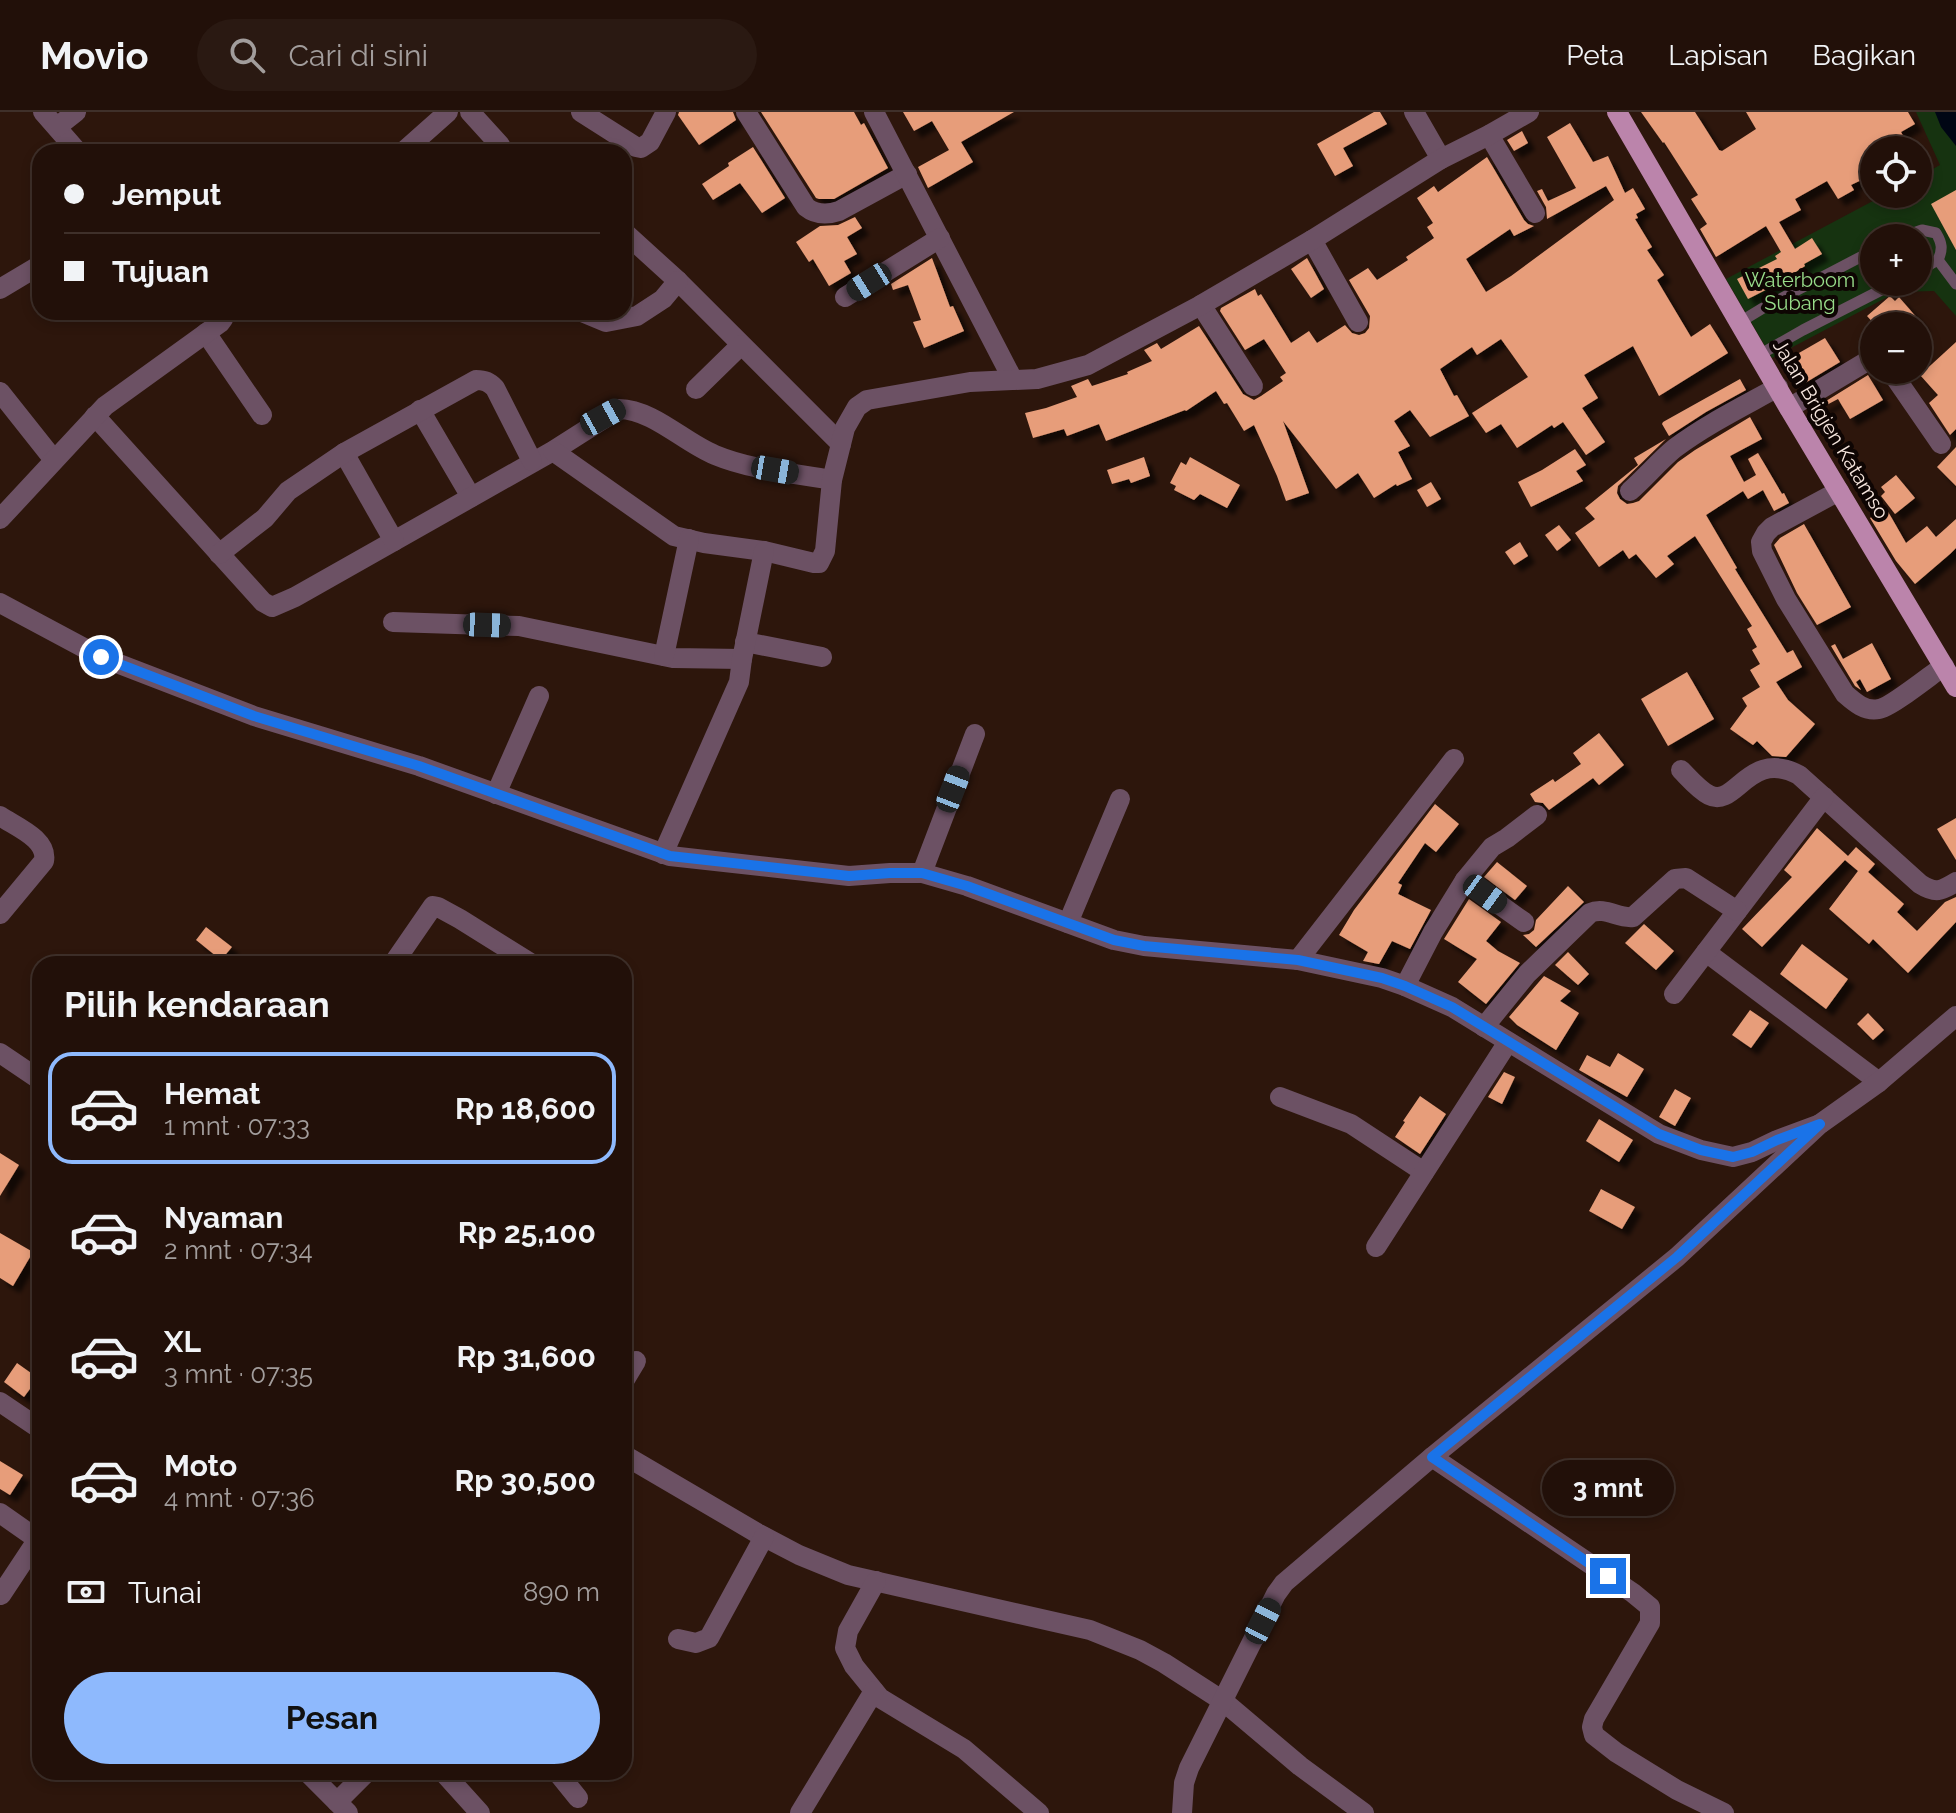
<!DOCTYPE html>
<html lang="id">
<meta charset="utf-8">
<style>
body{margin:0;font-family:Raleway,sans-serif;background:#2a1912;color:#f1f3f6;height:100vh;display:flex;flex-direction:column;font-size:30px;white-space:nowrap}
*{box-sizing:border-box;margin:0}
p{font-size:26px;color:#a29d9c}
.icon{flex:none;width:44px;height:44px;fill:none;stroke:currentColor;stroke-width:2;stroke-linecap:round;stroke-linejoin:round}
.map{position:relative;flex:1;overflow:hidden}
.side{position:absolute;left:32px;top:844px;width:600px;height:824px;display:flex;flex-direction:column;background:#221009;border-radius:24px;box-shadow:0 4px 12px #0003,0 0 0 2px #3f302a}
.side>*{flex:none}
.guide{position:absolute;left:32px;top:32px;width:600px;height:176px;border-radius:24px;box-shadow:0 4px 12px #0003,0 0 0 2px #3f302a;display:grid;align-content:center;height:176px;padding:0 32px;background:#221009}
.buttons{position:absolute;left:1860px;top:24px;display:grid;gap:16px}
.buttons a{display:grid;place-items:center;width:72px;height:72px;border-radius:50%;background:#221009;box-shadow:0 4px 12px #0003,0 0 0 2px #3f302a;font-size:40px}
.end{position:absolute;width:36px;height:36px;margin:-18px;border:10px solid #1a73e8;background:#fff;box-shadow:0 0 0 4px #fff}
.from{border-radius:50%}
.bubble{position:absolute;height:56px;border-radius:28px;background:#221009;box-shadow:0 4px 12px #0003,0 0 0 2px #3f302a;font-size:26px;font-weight:700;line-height:56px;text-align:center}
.car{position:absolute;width:24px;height:48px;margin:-24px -12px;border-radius:10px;box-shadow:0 0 6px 2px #0007;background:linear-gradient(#222 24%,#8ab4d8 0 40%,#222 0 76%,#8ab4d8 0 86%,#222 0)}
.guide b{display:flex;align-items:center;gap:28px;height:76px;font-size:30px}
.guide b+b{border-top:2px solid #3f302a}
.guide i{width:20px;height:20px;background:#f1f3f6}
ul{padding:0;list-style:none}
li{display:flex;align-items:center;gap:24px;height:112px;margin:0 16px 12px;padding:0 16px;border:4px solid transparent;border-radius:24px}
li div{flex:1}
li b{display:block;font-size:30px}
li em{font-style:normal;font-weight:700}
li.selected{border-color:#8eb9fd}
li>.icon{width:72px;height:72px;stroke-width:1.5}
h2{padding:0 32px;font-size:36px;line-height:96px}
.pay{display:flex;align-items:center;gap:20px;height:88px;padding:0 32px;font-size:30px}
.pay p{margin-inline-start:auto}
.action{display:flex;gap:16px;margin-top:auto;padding:16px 32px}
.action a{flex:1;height:92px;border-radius:48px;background:#8eb9fd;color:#111;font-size:32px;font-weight:700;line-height:92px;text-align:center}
header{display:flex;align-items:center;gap:48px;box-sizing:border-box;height:112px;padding:0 40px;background:#221009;border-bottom:2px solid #3f302a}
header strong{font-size:38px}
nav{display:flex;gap:44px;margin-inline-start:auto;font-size:28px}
.search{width:560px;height:72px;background:#2a1912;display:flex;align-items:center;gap:20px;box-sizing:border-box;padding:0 28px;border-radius:44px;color:#a29d9c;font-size:30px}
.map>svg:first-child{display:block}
</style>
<header>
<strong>Movio</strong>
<div class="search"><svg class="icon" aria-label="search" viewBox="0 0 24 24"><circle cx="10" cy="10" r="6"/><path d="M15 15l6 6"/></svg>Cari di sini</div>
<nav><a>Peta</a><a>Lapisan</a><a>Bagikan</a></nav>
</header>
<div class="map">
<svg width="1956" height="1701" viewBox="0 0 1956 1701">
<defs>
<filter id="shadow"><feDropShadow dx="7" dy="7" stdDeviation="2" flood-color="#0009"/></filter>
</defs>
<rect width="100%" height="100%" fill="#2d160c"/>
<path fill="#163310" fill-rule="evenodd" d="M1916 0H1956V204L1934 179 1897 180 1772 246 1726 167 1886 82H1918V65L1940 53ZM1874 126H1918V170H1874Z"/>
<path fill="#000614" d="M1935 0H1956V34L1941 15Z"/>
<g fill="#e79d7a" filter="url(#shadow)">
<path d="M679 0H733L736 8 699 33 678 3Z"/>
<path d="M761 0H854L861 13 864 11 888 56 834 87H819L816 86Z"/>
<path d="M903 0H1014L961 30 973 50 928 76 918 55 949 38 932 9 914 19Z"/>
<path d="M1374 0H1380L1387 12 1343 36 1353 54 1335 64 1317 32Z"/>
<path d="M1641 0H1695L1719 38 1722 39 1756 17 1746 0H1908L1915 12 1901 20 1911 38H1874V62L1851 73 1854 78 1838 87 1827 69 1795 87 1801 98 1779 110 1795 137 1812 126 1822 142 1804 152 1805 154 1783 168V169L1748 187 1737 167 1777 147 1775 144 1781 140 1766 114 1716 145 1700 117 1707 112 1691 87 1698 83 1664 30 1663 31Z"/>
<path d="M1570 11 1593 50 1608 44 1625 81 1633 76 1645 97 1636 102 1638 106 1635 107 1652 135 1647 138 1664 163 1657 168 1691 225 1710 212 1728 241 1659 284 1633 234 1584 263 1598 286 1582 296 1605 330 1586 343 1563 310 1554 316 1552 313 1517 336 1501 312 1486 321 1472 301 1528 265 1501 227 1477 243 1472 235 1440 257 1454 284 1457 283 1469 304 1430 325 1410 298 1394 309 1410 334 1398 340 1412 367 1397 374 1396 372 1374 386 1358 361 1336 377 1283 309 1309 381 1286 389 1277 364 1254 313 1244 319 1227 291 1224 292 1216 279 1186 299 1185 298 1106 329 1099 312 1067 324 1064 317 1033 326 1025 301 1046 296 1077 285 1071 274 1088 267 1092 274 1128 262 1127 260 1152 249 1144 238 1157 231 1161 237 1199 214 1243 282 1254 288 1261 284 1283 269 1280 265 1286 261 1264 227 1245 238 1220 199 1221 196 1255 177 1258 184 1261 182 1291 231 1309 219 1317 231 1345 213 1352 221 1359 223 1365 221 1369 216 1370 204 1349 168 1368 156 1377 168 1408 148 1406 145 1434 126 1427 115 1433 111 1417 86 1434 74 1438 80 1487 45 1524 108 1528 112 1534 114 1514 124 1510 117 1466 147 1486 180 1511 164 1614 88 1606 74 1547 107 1546 95 1537 79 1542 77 1548 89 1576 76 1547 25Z"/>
<path d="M1522 19 1528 31 1514 39 1507 28Z"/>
<path d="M753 35 785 86 762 101 740 71 713 88 702 72 729 54 728 51Z"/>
<path d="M1956 78V138L1931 92Z"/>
<path d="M855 105 862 116 847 125 857 142 844 149 851 161 829 174 813 147 809 150 796 130 820 114 838 113Z"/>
<path d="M932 146 950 195 953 194 964 219 924 236 913 210 921 208 908 173 893 178 891 172Z"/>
<path d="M1307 146 1324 177 1311 186 1291 157Z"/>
<path d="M1890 184 1895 189 1899 185 1924 214H1876L1867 204Z"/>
<path d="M1825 226 1840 250 1800 274 1785 249Z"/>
<path d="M1956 230V317L1950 323 1929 291 1938 283 1920 263Z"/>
<path d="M1868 263 1883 288 1850 307 1838 287 1819 297 1818 294Z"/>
<path d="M1740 267 1746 278 1706 300 1669 324 1662 312 1663 310Z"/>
<path d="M1750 305 1762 327 1730 344 1744 370 1756 363 1748 347 1758 341 1782 382 1784 381 1789 391 1774 399 1763 378 1748 387 1743 379 1706 403 1737 456 1735 457 1787 541 1793 538 1802 555 1776 570 1788 588 1815 612 1786 645 1772 644 1757 629 1753 633 1730 617 1747 594 1742 586 1760 575 1750 558 1760 552 1752 538 1757 535 1747 517 1752 514 1695 424 1667 444 1674 452 1656 466 1636 442 1629 447 1623 438 1599 455 1575 421 1595 407 1585 396 1638 353 1634 346 1666 327 1618 374 1617 381 1620 387 1627 392 1633 391 1639 389 1678 350 1695 338Z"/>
<path d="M1956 335V374L1937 355Z"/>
<path d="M1575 337 1586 353 1576 359 1583 369 1531 395 1518 370 1542 358Z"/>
<path d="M1144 345 1150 364 1131 371 1129 367 1112 372 1107 358Z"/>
<path d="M1190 345 1240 373 1227 396 1200 382 1194 388 1174 378 1176 374 1170 371 1181 350 1186 353Z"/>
<path d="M1896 363 1915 386 1895 402 1881 384 1885 380 1881 375Z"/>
<path d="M1431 370 1441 387 1427 395 1417 378Z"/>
<path d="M1886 396 1906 431 1927 414 1936 425 1956 407V436L1950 442 1915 472 1896 449 1870 406Z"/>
<path d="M1804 412 1851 495 1817 513 1797 481 1775 435 1774 433 1780 426Z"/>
<path d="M1559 413 1571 428 1557 439 1545 423Z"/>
<path d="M1520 430 1528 444 1514 453 1505 440Z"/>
<path d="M1872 531 1891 567 1867 580 1860 567 1856 570 1861 578 1855 574 1831 534 1835 532 1843 547Z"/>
<path d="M1687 560 1714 607 1668 634 1641 587Z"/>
<path d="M1599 621 1624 653 1599 673 1593 666 1549 698 1543 691 1535 690 1530 682 1553 667 1555 670 1581 652 1573 641Z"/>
<path d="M1435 692 1459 712 1436 740 1425 731 1398 771 1402 773 1398 782 1431 798 1410 837 1392 829 1379 852 1363 849 1368 840 1339 823 1354 798Z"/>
<path d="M1956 706V748L1937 717Z"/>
<path d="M1817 716 1848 744 1856 735 1875 752 1868 760 1904 792 1897 800 1917 819 1945 790 1956 785V810L1908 861 1873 827 1869 832 1829 797 1858 759 1845 748 1762 835 1742 817 1792 765 1784 758Z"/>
<path d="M1497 750 1527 774 1515 788 1484 765Z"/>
<path d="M1568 774 1584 790 1536 835 1523 823 1529 822 1534 818 1536 808Z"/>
<path d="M1469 787 1501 810 1486 829 1498 839 1520 851 1486 892 1458 870 1477 847 1444 827Z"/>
<path d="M1644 812 1674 839 1656 858 1625 831Z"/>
<path d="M206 815 232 835 221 848 196 828Z"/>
<path d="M1802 832 1848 867 1826 897 1780 862Z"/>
<path d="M1568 840 1589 862 1578 873 1555 853Z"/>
<path d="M1544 864 1571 879 1560 889 1579 901 1556 938 1517 913 1509 905Z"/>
<path d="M1750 898 1769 911 1751 936 1732 923Z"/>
<path d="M1868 901 1884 918 1873 928 1857 912Z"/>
<path d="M1618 941 1644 957 1627 985 1579 958 1587 943 1610 955Z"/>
<path d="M1504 960 1515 965 1502 992 1488 985Z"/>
<path d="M1675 977 1691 986 1675 1014 1659 1005Z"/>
<path d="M1420 984 1446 1002 1420 1042 1395 1025 1405 1010 1403 1009Z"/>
<path d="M1599 1007 1633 1028 1619 1050 1586 1029Z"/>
<path d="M0 1041 19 1053 0 1084Z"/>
<path d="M1601 1077 1635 1095 1622 1117 1589 1099Z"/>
<path d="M0 1121 33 1140 13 1174 0 1166Z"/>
<path d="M17 1251 38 1266 24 1285 4 1270Z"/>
<path d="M0 1349 23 1363 10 1383 0 1377Z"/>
</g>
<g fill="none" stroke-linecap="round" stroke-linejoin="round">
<g stroke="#6c5164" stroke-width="11">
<path d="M1900 126 1922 118 1936 121C1942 131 1943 137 1938 148L1918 159"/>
<path d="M1938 148 1956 172"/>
<path d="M1740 210 1763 196 1874 138"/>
<path d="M1759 243 1803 218 1897 170"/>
</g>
<g stroke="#6c5164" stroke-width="20">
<path d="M43 0 78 40"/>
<path d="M470 0 500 33"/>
<path d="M581 0 636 35 641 36 650 30 666 0"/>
<path d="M746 0 806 95C816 103 827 103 839 99L907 62"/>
<path d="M874 0 1013 268"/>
<path d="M1414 0 1441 47"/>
<path d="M57 15 76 0"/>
<path d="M1489 23 1535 101"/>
<path d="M403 40 448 0"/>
<path d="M624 120 678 169 841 332"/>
<path d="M1312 128 1358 210"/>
<path d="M0 177 40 153"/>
<path d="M845 185 940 126"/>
<path d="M1201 193 1253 274"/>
<path d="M582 200 606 210 637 204 663 187 678 169"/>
<path d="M206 221 262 303"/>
<path d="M1890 258 1941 332"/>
<path d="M696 277 741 233"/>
<path d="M0 280 54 348"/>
<path d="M1789 296 1864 251 1874 248"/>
<path d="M420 298 471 385"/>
<path d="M95 304 263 490 272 495 295 485 553 339 619 297C654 298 683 330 715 343 751 358 793 361 832 368"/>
<path d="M553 339 674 424 704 431 764 439 814 451H819L825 439 832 368 845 316 857 295 867 288 970 270 1037 267 1088 253 1201 193 1312 128 1441 47 1489 23 1529 0"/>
<path d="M344 341 394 429"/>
<path d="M1630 379C1645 366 1660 348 1675 336 1707 312 1744 294 1778 275"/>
<path d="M1839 379 1772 415 1766 421 1761 430 1762 439 1786 487 1845 582C1854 590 1865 600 1879 597 1890 596 1932 562 1944 554"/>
<path d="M0 407 105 294 220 211 223 207 224 200"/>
<path d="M219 442 265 406 288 379 344 341 476 268C485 268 489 270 495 276L532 349"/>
<path d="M0 491 101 545 254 604 419 654 670 744 849 764 890 761H922L967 774 1114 828 1144 834 1298 848 1382 866 1405 874 1452 895 1659 1022 1701 1038 1733 1045 1752 1040 1777 1028 1820 1012"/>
<path d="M393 510 519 514 673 546 742 547"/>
<path d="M745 530 822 545"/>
<path d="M664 544 689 427"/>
<path d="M1681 658C1689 666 1699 678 1709 683 1736 697 1748 636 1799 663L1920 772C1936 782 1941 779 1956 770"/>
<path d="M496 682 539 584"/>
<path d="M0 704C16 715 48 727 44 749L0 802"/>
<path d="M663 742 739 570 742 547 764 439"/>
<path d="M922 761 975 622"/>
<path d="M1465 768 1524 810"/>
<path d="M1068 811 1120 687"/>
<path d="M1706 840 1879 970"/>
<path d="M1298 848 1454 647"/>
<path d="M393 852 433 794 438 795 460 807 532 852"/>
<path d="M1405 874 1433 820 1465 768 1492 735 1507 726 1537 703"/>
<path d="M1674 882 1824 685"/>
<path d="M1484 915 1527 862 1590 801C1605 794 1618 807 1633 805L1675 767 1686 766 1737 799"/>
<path d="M0 941 40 968"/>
<path d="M1280 985 1351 1012 1424 1060"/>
<path d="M1376 1135 1508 930"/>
<path d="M624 1269 636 1249"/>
<path d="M0 1290 40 1317"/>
<path d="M624 1343 757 1421 799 1443 848 1463 1090 1518 1140 1538 1164 1551 1223 1589 1300 1654 1364 1701"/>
<path d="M1432 1345 1633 1481 1650 1495V1511L1594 1607 1592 1615 1594 1623 1617 1641 1677 1678 1724 1701"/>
<path d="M0 1401 40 1429"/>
<path d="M876 1469 848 1519 845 1536 854 1554 880 1586 964 1637 1039 1701"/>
<path d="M1 1483 38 1427"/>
<path d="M678 1527 696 1531 709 1526 764 1425"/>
<path d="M307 1660 348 1701"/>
<path d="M443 1660 480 1701"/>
<path d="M557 1660 578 1686"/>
<path d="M337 1690 367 1660"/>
<path d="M800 1701 874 1579"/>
</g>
<path stroke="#6c5164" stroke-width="20" d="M1182 1701 1184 1671 1189 1656 1276 1482 1284 1471 1432 1345 1677 1145 1820 1012 1879 970 1956 904"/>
<path stroke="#bb84ab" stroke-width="20" d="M1617 0 1789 296 1956 575"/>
</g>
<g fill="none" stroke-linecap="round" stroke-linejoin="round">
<path stroke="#1a73e8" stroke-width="10" d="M101 545 254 604 419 654 670 744 849 764 890 761H922L967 774 1114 828 1144 834 1298 848 1382 866 1405 874 1452 895 1659 1022 1701 1038 1733 1045 1752 1040 1777 1028 1820 1012 1677 1145 1432 1345 1608 1464"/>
</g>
<g text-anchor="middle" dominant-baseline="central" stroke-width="8" stroke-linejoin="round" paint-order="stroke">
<g font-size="20" fill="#98dc8a" stroke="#0e0503">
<text x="1800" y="168">Waterboom<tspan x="1800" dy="23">Subang</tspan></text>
</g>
<g font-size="20" fill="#f7e7df" stroke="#0e0503">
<text transform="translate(1831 317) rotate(59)">Jalan Brigjen Katamso</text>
</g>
</g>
</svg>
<div class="buttons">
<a><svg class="icon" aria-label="locate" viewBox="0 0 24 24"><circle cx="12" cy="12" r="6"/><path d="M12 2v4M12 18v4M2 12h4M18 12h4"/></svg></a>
<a>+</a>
<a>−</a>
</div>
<i class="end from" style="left:101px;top:545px"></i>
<i class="end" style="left:1608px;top:1464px"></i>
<div class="bubble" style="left:1542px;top:1348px;width:132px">3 mnt</div>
<i class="car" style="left:869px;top:170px;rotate:238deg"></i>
<i class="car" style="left:603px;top:305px;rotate:61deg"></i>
<i class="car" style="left:775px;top:358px;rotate:100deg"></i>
<i class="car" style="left:487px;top:513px;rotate:92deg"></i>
<i class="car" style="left:953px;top:677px;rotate:21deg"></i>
<i class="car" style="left:1485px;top:782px;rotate:126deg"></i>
<i class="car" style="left:1263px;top:1509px;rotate:27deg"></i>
<div class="guide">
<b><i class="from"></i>Jemput</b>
<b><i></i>Tujuan</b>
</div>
<section class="side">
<h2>Pilih kendaraan</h2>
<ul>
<li class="selected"><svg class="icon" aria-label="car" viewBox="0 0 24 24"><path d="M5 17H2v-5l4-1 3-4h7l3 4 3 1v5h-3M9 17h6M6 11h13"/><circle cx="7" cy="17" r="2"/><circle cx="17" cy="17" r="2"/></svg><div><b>Hemat</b><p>1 mnt · 07:33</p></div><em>Rp 18,600</em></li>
<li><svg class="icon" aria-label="car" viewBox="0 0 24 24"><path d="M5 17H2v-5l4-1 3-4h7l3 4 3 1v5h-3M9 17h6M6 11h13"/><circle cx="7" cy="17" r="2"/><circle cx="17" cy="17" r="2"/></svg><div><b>Nyaman</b><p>2 mnt · 07:34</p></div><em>Rp 25,100</em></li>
<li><svg class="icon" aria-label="car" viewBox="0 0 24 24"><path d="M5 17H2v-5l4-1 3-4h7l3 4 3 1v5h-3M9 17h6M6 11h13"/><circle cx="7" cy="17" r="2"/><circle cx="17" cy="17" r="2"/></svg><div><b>XL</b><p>3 mnt · 07:35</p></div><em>Rp 31,600</em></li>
<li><svg class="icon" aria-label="car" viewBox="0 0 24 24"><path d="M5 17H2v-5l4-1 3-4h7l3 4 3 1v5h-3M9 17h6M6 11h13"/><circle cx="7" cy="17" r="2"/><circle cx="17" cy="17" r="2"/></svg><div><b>Moto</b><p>4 mnt · 07:36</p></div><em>Rp 30,500</em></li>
</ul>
<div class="pay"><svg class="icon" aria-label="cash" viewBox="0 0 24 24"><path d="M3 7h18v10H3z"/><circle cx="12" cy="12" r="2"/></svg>Tunai<p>890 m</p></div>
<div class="action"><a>Pesan</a></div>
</section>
</div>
